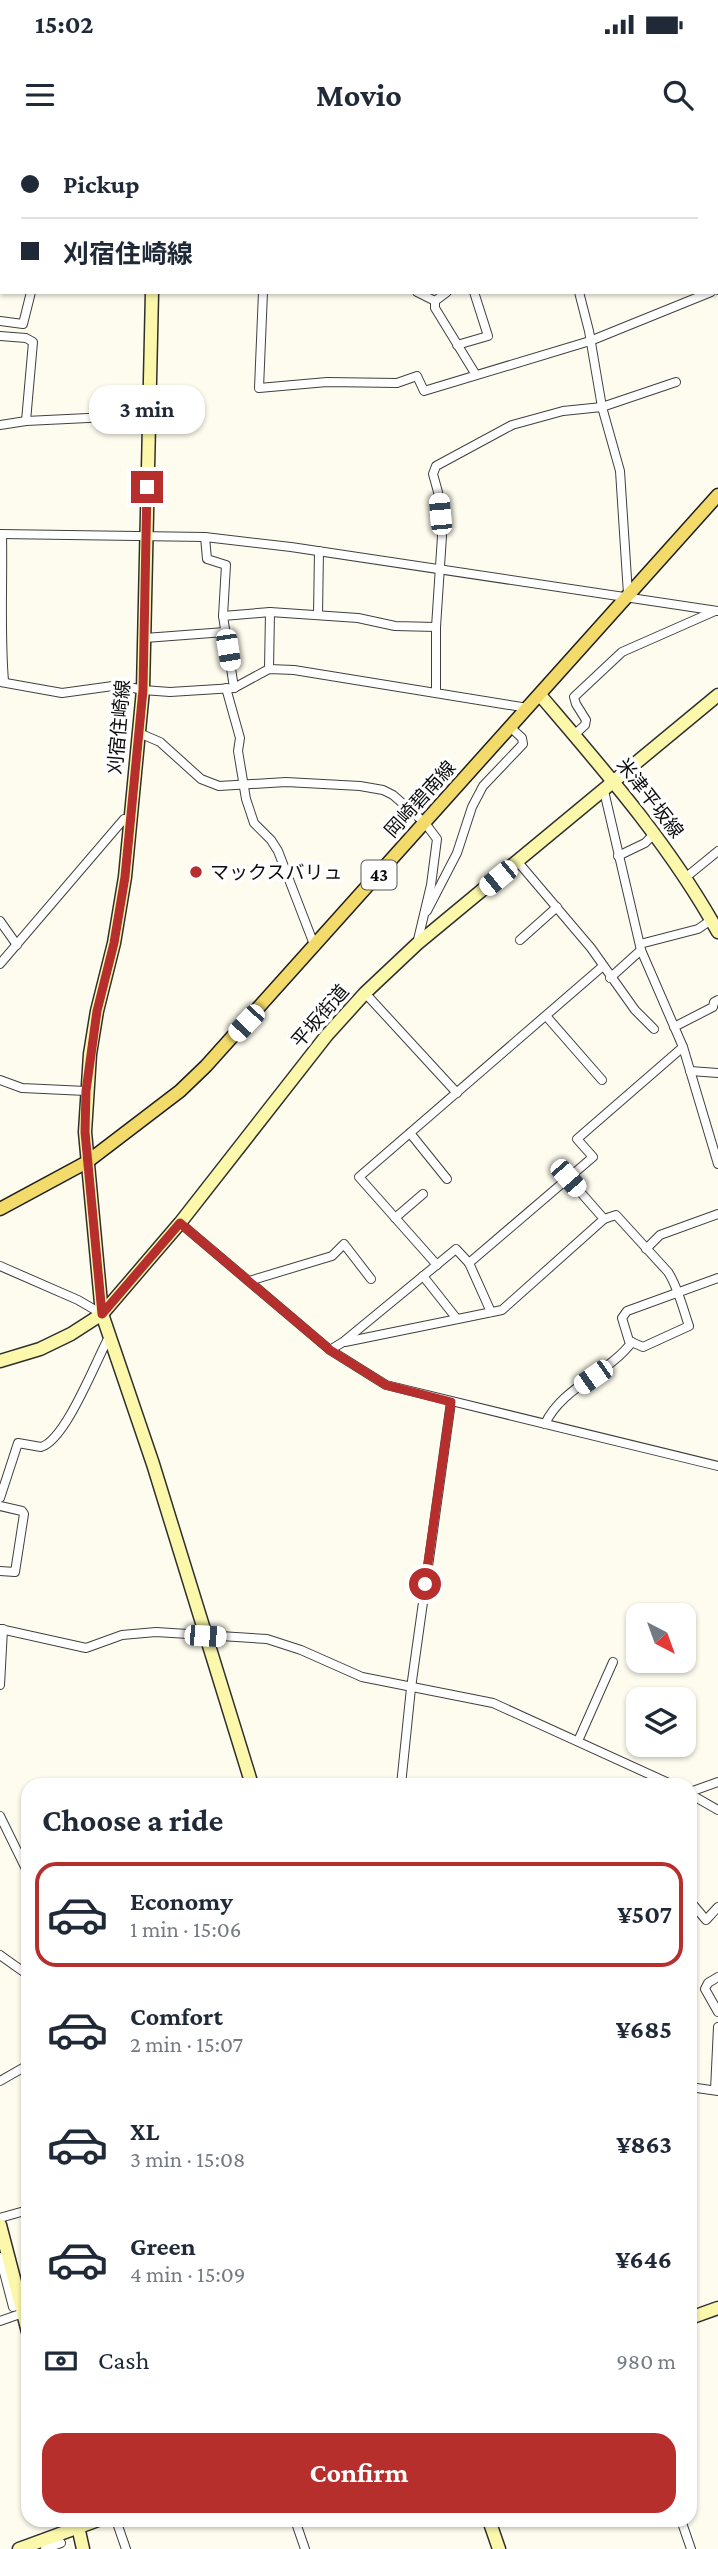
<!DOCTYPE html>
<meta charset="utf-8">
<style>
body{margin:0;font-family:"Crimson Pro","Noto Sans JP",serif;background:#f6f6f7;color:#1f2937;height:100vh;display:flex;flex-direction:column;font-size:26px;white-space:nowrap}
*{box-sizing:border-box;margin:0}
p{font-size:23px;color:#747a83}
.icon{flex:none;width:38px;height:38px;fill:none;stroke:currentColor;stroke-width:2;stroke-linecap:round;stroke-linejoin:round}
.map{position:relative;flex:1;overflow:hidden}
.drawer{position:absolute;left:21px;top:1638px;width:676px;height:749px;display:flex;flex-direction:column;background:#fff;border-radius:21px;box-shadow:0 2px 5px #0004}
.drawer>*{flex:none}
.top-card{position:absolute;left:0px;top:0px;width:719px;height:154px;box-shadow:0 2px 5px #0004;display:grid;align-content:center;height:154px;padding:0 21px;background:#fff}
.needle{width:46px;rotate:139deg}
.tools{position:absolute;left:626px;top:1463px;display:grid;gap:14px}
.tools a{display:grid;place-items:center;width:70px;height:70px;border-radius:14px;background:#fff;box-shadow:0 2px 5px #0004;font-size:35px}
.end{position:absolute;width:32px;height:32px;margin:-16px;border:9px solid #b62f2c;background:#fff;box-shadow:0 0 0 4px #fff}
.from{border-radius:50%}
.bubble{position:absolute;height:49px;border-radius:21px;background:#fff;box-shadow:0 2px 5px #0004;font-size:23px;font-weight:700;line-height:49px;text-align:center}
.car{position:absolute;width:21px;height:42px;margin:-21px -10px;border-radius:9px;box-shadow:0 0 5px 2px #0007;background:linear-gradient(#fff 24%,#345 0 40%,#fff 0 76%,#345 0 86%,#fff 0)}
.top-card b{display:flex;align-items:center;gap:24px;height:66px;font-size:26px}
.top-card b+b{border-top:2px solid #e0e1e3}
.top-card i{width:18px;height:18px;background:#1f2937}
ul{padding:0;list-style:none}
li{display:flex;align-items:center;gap:21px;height:105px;margin:0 14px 10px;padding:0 7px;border:4px solid transparent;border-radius:21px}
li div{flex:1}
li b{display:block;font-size:26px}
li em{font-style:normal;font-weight:700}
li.selected{border-color:#b62f2c}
li>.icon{width:63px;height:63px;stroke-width:1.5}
h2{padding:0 21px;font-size:32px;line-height:84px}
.pay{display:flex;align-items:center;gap:18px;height:77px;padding:0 21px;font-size:26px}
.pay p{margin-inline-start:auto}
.cta{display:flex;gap:14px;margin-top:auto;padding:14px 21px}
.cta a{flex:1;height:80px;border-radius:21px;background:#b62f2c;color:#fff;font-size:28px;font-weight:700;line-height:80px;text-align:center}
.status{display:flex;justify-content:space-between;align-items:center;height:49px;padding:0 35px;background:#fff;direction:ltr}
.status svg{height:19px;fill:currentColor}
header{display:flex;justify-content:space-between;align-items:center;height:91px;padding:0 21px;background:#fff;font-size:32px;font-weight:700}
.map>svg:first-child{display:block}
</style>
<div class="status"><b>15:02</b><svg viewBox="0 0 49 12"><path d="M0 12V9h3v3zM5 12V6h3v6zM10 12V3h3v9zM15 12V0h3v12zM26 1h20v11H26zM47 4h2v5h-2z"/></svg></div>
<header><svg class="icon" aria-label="menu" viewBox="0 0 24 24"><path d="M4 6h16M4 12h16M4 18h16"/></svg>Movio<svg class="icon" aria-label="search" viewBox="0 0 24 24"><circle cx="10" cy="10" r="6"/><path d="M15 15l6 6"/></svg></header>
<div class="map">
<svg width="718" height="2409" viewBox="0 0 718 2409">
<rect width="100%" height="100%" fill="#fefcee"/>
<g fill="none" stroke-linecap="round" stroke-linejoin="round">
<defs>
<g id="street">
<path d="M442 0V2"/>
<path d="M480 0 481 2"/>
<path d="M534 0 535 2"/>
<path d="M709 0 710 2"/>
<path d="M264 2V0"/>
<path d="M347 2 348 0"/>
<path d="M408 2V0"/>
<path d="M664 2 669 0"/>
<path d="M718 20V21"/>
<path d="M0 30 1 44"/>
<path d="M718 51V50"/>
<path d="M0 94H2"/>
<path d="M718 150V149"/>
<path d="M263 152 259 248 327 242 397 243 417 236 424 251 590 201 711 152"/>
<path d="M417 152 435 161"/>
<path d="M447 152 435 161V168L476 235"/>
<path d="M579 152 589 191 602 267 620 331 628 454"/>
<path d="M0 181 23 184 31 152"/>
<path d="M0 196 26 198 33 202 26 281"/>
<path d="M457 205 488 196 474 152"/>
<path d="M0 285 26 281 150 275"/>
<path d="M0 394 205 397 291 407 718 471"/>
<path d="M2 395C3 444 0 493 4 541"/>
<path d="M205 397 207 419 226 425 223 476"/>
<path d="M318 475 319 411"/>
<path d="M145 498 225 492"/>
<path d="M269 529 270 472"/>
<path d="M0 542 62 553 120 545 143 550 170 552 234 548 269 529 294 530 528 568"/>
<path d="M226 548 240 598 238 611 246 659 254 683 271 700 278 711 315 807"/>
<path d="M234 548 223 476 270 472 358 478 395 486 436 487"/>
<path d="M436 553V487L442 396 438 352 433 334 436 326 512 285 563 271 602 267 676 242"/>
<path d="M139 593 160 602 201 639 219 646 286 642 360 646 383 650 393 655 425 683 437 699 431 745 417 804"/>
<path d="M574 595 585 585 586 580 576 564 574 557 622 512 715 471"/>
<path d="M604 651 641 810 683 907 718 1024"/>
<path d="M618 716 645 703 654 694"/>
<path d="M518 722 591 808 635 870 654 889"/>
<path d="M685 738 718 711"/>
<path d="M427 771 457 713 472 667 483 646 523 604 522 598 510 587"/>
<path d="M0 781 17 805"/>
<path d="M520 800 557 767"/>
<path d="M640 804 698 789 711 780"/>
<path d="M0 824 124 679H129"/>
<path d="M610 838 641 810"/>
<path d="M365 853 457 953"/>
<path d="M547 877 602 940"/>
<path d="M674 887 713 867 714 862 718 860"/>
<path d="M690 931 718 933"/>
<path d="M0 940 22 948 86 951"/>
<path d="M410 993 447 1039"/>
<path d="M395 1078 423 1054"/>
<path d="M604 1079 616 1075 668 1132C678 1147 683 1169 689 1186L643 1207 629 1201 622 1178 627 1171 718 1138"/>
<path d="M180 1083 330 1210 386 1245 718 1326"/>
<path d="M646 1109 660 1095 718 1074"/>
<path d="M469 1123 491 1172"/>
<path d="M437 1125 359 1037 603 826"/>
<path d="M0 1126 78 1160 102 1174"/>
<path d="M423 1136 457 1179"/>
<path d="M249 1141 332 1116 344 1104 371 1139"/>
<path d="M345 1202 502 1170 604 1079 568 1038"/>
<path d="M330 1210 343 1202 456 1109 469 1123 593 1017 577 999 683 907"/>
<path d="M545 1284C562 1247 608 1234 632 1202"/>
<path d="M0 1358 18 1303 41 1307C66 1300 96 1220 110 1195"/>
<path d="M0 1366 22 1371 24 1374 15 1432 0 1431"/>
<path d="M0 1489 86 1508 122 1495 156 1492 267 1499 301 1510 362 1537 493 1563 673 1645"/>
<path d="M0 1545 3 1489"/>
<path d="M578 1601 613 1522"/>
<path d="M401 1645 411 1548 451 1262"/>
<path d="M690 1652 718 1642"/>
<path d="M690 1654 718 1670"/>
<path d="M0 1676 28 1733"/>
<path d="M690 1761 706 1780 718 1767"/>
<path d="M0 1815 28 1835"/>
<path d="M718 1837 708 1843 705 1849 718 1872"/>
<path d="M0 1941 28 1925"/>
<path d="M690 1947 718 1951"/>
<path d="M715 1950 718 1887"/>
<path d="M0 2078 28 2070"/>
<path d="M0 2117 13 2167"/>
<path d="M0 2181 23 2173"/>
<path d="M116 2380 126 2409"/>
<path d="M295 2380 305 2409"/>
<path d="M681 2380 691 2409"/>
<path d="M45 2409 61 2403"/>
</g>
<g id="secondary">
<path d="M156 2V0"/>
<path d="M152 152 143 550 125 737 114 803 97 871 90 914 85 992 102 1174 153 1324 252 1645"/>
<path d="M540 555C604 630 670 705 718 792"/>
<path d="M0 1221 40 1209 71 1194 102 1174 180 1083 327 895 365 853 417 804 718 555"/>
<path d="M0 2085 28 2192"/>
<path d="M690 2178 718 2168"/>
<path d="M489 2380 499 2409"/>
<path d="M77 2382 83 2409"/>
<path d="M19 2409 98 2380"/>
</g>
<path id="primary" d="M0 1069 87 1022 180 951 206 926 718 355"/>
</defs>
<use href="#street" stroke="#404040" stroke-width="10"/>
<use href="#secondary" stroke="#2f2f2f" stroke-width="15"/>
<use href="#primary" stroke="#1e1e1e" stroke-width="15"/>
<use href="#street" stroke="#fff" stroke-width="8"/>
<use href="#secondary" stroke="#fbf8ac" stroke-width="12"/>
<use href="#primary" stroke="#f2da6b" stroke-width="12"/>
</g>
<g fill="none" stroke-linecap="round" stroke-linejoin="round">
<path stroke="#b62f2c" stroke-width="9" d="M147 347 143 550 125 737 114 803 97 871 86 951 85 992 102 1174 180 1083 330 1210 386 1245 451 1262 425 1444"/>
</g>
<circle fill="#b62f2c" stroke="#fff" stroke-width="2.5" cx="196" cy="732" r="7"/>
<g text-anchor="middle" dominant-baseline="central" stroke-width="7" stroke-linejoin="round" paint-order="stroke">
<rect fill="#fff" stroke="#565656" stroke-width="2" x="361.5" y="720.5" width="35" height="29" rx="5"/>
<g font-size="18" font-weight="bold" fill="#0d0d0d">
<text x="379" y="735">43</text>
</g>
<g font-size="19" fill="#0d0d0d" stroke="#fff">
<text transform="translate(119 587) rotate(-85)">刈宿住崎線</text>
<text transform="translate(650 658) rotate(52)">米津平坂線</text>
<text transform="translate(420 659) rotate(-48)">岡崎碧南線</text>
<text transform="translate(320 876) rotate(-49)">平坂街道</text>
</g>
<g font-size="19" fill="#0d0d0d" stroke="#fff" text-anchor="start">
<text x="210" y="732">マックスバリュ</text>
</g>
</g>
</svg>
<div class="tools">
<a><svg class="needle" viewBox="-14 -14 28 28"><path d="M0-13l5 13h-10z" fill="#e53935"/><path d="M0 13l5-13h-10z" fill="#747a83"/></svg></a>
<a><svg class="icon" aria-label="layers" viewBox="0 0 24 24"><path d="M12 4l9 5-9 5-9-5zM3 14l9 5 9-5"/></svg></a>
</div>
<i class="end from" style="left:425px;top:1444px"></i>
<i class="end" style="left:147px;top:347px"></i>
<div class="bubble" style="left:89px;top:245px;width:116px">3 min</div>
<i class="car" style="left:440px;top:374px;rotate:355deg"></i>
<i class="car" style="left:228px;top:510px;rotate:171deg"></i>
<i class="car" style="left:498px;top:738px;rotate:231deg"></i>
<i class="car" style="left:246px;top:883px;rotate:223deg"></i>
<i class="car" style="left:568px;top:1038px;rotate:139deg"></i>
<i class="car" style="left:593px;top:1237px;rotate:235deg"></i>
<i class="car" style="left:205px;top:1496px;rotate:93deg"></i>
<div class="top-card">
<b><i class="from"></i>Pickup</b>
<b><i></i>刈宿住崎線</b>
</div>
<section class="drawer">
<h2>Choose a ride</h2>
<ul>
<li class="selected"><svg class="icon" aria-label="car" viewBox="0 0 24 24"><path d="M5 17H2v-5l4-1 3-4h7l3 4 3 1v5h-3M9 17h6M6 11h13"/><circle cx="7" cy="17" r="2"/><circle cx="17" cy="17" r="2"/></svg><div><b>Economy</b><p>1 min · 15:06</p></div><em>¥507</em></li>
<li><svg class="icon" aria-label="car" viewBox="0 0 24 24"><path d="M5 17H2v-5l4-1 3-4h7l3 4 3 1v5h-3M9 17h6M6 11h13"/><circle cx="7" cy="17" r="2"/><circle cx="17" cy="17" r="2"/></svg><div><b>Comfort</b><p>2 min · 15:07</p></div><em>¥685</em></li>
<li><svg class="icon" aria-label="car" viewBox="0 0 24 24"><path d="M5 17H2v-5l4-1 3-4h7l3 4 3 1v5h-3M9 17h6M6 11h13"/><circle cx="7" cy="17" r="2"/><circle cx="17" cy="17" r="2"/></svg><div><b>XL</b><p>3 min · 15:08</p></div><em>¥863</em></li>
<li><svg class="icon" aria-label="car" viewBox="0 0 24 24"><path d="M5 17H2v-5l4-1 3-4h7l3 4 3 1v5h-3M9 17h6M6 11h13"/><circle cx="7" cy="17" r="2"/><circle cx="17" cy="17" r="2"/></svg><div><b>Green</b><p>4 min · 15:09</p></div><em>¥646</em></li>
</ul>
<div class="pay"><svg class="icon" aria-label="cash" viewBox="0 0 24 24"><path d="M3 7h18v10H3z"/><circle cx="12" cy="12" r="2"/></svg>Cash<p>980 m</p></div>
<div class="cta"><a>Confirm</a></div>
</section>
</div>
